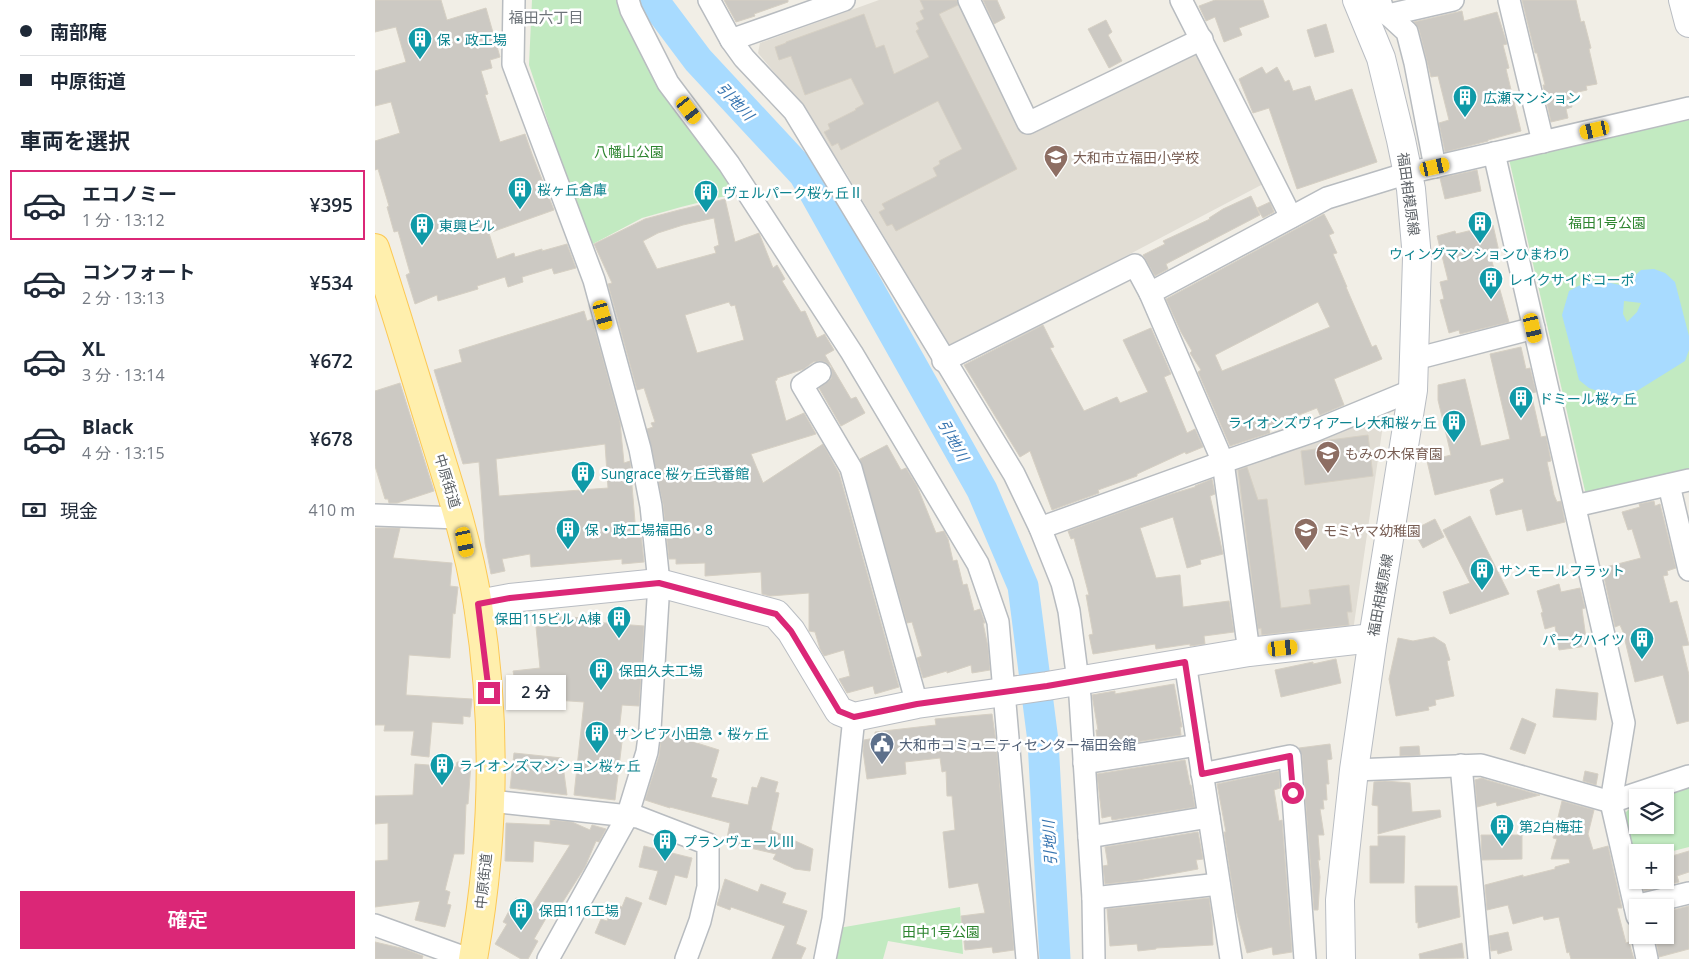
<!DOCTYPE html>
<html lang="ja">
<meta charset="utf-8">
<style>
body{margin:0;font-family:"Open Sans","Noto Sans JP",sans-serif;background:#f2f2f3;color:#1f2937;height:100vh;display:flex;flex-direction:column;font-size:19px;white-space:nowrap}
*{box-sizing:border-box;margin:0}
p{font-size:16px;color:#747a83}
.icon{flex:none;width:28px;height:28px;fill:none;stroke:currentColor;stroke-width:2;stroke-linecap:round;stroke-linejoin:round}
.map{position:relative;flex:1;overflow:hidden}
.side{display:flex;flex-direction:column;background:#fff;width:375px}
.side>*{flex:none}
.banner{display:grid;align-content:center;height:110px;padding:0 20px;background:#fff}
.buttons{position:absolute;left:1254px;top:789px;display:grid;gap:10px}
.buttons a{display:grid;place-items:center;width:45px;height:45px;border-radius:0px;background:#fff;box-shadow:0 1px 4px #0004;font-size:25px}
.end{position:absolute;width:22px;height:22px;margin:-11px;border:6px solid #db2777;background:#fff;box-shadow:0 0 0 2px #fff}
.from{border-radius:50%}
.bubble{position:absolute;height:35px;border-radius:0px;background:#fff;box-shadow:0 1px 4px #0004;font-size:16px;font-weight:600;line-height:35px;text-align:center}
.car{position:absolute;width:15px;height:30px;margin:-15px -8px;border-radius:6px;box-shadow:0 0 4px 1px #0007;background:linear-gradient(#f5c518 24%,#345 0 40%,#f5c518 0 76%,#345 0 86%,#f5c518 0)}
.banner b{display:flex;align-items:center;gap:18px;height:48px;font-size:19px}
.banner b+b{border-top:1px solid #e0e1e3}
.banner i{width:12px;height:12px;background:#1f2937}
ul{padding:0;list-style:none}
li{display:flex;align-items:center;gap:15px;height:70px;margin:0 10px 8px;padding:0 10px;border:2px solid transparent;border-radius:0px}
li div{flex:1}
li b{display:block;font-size:19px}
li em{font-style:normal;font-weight:600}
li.active{border-color:#db2777}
li>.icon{width:45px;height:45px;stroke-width:1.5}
h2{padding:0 20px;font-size:22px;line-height:60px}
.pay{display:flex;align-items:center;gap:12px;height:55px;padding:0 20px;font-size:19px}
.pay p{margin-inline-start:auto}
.button{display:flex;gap:10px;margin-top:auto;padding:10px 20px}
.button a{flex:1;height:58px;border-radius:0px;background:#db2777;color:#fff;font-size:20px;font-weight:600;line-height:58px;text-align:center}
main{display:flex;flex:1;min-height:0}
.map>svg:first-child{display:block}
</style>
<main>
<section class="side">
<div class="banner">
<b><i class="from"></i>南部庵</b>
<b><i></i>中原街道</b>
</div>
<h2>車両を選択</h2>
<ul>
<li class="active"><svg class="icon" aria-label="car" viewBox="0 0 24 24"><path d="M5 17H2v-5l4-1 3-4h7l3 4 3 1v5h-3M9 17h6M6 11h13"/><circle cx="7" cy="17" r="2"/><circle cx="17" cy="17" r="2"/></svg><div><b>エコノミー</b><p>1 分 · 13:12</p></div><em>¥395</em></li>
<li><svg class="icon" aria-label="car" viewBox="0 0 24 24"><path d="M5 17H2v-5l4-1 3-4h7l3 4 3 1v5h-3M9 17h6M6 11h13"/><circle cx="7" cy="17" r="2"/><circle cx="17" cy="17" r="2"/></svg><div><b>コンフォート</b><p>2 分 · 13:13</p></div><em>¥534</em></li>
<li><svg class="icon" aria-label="car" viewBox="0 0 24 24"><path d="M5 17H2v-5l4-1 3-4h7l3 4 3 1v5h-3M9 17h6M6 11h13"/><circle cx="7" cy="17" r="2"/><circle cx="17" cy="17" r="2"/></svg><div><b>XL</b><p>3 分 · 13:14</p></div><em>¥672</em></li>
<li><svg class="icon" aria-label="car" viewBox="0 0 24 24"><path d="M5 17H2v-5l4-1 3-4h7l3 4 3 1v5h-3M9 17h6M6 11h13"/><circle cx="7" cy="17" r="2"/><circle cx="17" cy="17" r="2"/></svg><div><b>Black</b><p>4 分 · 13:15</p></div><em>¥678</em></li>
</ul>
<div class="pay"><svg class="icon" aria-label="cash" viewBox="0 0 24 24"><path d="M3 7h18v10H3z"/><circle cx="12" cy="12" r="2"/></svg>現金<p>410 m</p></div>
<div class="button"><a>確定</a></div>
</section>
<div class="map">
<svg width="1314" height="959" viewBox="0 0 1314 959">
<rect width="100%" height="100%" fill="#f1eee6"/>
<g fill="#e1ddd4">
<path d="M504 0H584L644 130 653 134 811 53 825 55 890 183 576 348 471 173 429 108 383 53 385 43Z"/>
<path d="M1010 411 978 631 883 641 860 467Z"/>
</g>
<g fill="#c2eac1">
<path d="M157 0H243L368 194 346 197 306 207 267 218 214 246 154 65Z"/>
<path d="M1314 120V474L1211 495 1134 159Z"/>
<path d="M1314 787V847L1290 853 1262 852V861L1258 862 1247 816 1254 809 1262 805V825H1290V798L1285 797Z"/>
<path d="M585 907 588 954 513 941 508 959H458L464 928Z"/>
</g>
<path fill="#a8dbff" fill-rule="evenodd" d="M1279 269 1290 273 1300 282 1314 336V350L1310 361 1257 394 1237 396 1214 388 1204 380 1187 315 1194 291C1219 277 1223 280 1249 286L1266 270ZM1249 301 1266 303 1262 312 1252 322 1248 314Z"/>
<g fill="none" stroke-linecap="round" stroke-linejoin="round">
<path stroke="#a8dbff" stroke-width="31" d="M278 0 323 60 429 174 607 490 648 586 668 741 680 959"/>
</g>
<g fill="#ccc9c3" stroke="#d6d0c4" fill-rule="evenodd">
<path d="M0 0H66L72 20 111 8 125 57 115 60 117 68 106 71 113 94 110 95 125 142 150 134 157 154 179 210 114 233 122 259 139 253 140 257 167 249V251L192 244 201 268 179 274 177 268 147 277 148 282 133 287 130 277 102 286 103 289 63 301 62 295 40 304 31 275 35 273 23 231 19 232 12 207 14 206 3 169 0 170V141L25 133 16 102 0 106V71L31 62 21 27 0 32Z"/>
<path d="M349 0H413V2L379 14 380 16 361 22Z"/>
<path d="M545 0H582L583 5 564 14 642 169 521 231 517 224 512 226 504 212 510 209 507 204 562 176 558 168 565 164 564 161 587 149 563 101 466 150 463 143 457 146 449 132 455 129 453 124 481 110 480 109 489 104 476 78 430 95 416 56 404 60 400 47 411 43V42L489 14 501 48 509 45 519 74 554 57 541 31 544 29 541 23 549 19 545 11 549 9Z"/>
<path d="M608 0H622L630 18 619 24Z"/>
<path d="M840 0H888L894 17 864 28 867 35 849 42 840 17 831 21 824 6Z"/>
<path d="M1147 0H1201L1206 22 1209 21 1216 48 1214 49 1222 84 1211 86 1212 90 1194 94 1197 107 1191 109 1193 118 1176 122 1168 85H1170L1162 53H1160Z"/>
<path d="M1087 11 1089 21 1122 12 1132 44 1128 45 1134 68 1131 69 1146 131 1113 140V141L1070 152 1064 123 1074 120 1063 76 1056 77 1044 29 1039 22Z"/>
<path d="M731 20 737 32 733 35 747 61 734 68 713 29Z"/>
<path d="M951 24 959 52 940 57 932 30Z"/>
<path d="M887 67 891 74 902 67 910 82 914 80 918 91 935 86 940 101 977 89 1002 162 922 189 894 108 878 113 864 79Z"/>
<path d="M1102 170 1106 191 1070 199 1065 178Z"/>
<path d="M876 196 885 215 791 264 793 269 780 276 768 255 790 244 788 241 835 219 834 218 848 209Z"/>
<path d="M350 199 360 242 384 233 398 268 402 265 410 279 407 281 426 312 430 311 442 338 450 334V335L459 350 450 355 476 399 481 397 490 413 466 426 444 388 456 379 457 373 456 366 450 362 444 361 438 362 429 369 402 378V380L400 381 411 421 429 413 441 434 376 454 388 483 448 444 464 473 524 687 500 694 498 686 472 693 464 679 475 676 469 650 449 656 445 649 440 632 434 631V593L395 596 387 594 386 572 330 576V563L301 564V559H294L288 504 272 429 278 427 276 423 280 422 269 388 262 390 233 284 237 283 219 244 270 219 304 210ZM339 218 344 245 339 247 341 253 282 269 268 241 283 233 308 225ZM354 302 356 306 360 305 369 340 322 353 310 315Z"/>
<path d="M895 202 899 212 888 218 882 208Z"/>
<path d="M949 214 959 233 954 235 962 253 958 254 972 287H971L997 347 1001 345 1007 359 959 379 969 405 945 415 942 408 893 427 895 433 855 446 823 372 826 370 815 353 817 351 806 332 791 299ZM943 302 955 327 847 371 840 355Z"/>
<path d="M1118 225 1125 256 1116 258 1134 322 1085 334 1084 330 1074 333 1065 300 1069 299 1065 282 1073 280 1062 236 1080 231 1081 234Z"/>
<path d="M209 311 212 321 217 319 245 422 249 463 255 461 261 534H266L269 562 247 564V559L156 567 155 554 127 559 130 571 116 574 110 543 104 462 88 464 59 370 87 362 84 350ZM230 444 233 488 124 496 121 459Z"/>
<path d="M668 325 679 347 675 348 709 411 742 397 745 403 773 392 748 340 776 328 796 374 789 377 812 433 820 429 828 447 811 454 810 452 762 474V476L723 490 724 493 677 510 655 451 645 457 589 365Z"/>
<path d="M1146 347 1151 369 1155 368 1161 392 1156 393 1166 437 1171 436 1176 461 1172 462 1179 495 1182 502 1186 501 1190 522 1152 531 1147 509 1121 515 1115 490 1129 482 1128 478 1060 495 1052 461 1076 455 1063 400V385L1090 379 1106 446 1135 439 1115 354Z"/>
<path d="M25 383 59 491 22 503H14L13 499H10L0 466V391Z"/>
<path d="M993 435 998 476 930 485 926 451 948 448 947 441Z"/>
<path d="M512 445 526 470 531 468 542 486 561 533 569 531 573 539 578 561 582 560 588 585 592 584 599 611 605 609 610 623H608L613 647 615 670 597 673 596 665 572 673V671L548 678 542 658 547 656 537 622 532 623 485 459Z"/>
<path d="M872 467 883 500 892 499 906 608 936 604 934 590 974 585 977 612H972L974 625 887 635 886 628 883 629 863 470Z"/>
<path d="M837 479 840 494 835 496 848 554 825 560 826 564 812 568 798 517 765 528 781 578 805 575 808 607 854 601 859 632 829 636 830 644 815 646V644L781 649 780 644 718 654 714 635 718 634 711 595H714L699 538 696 539 693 531 793 495 820 487V486Z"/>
<path d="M1279 501 1280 506 1285 504 1301 568 1292 571 1293 575 1288 576 1295 603 1302 601 1314 645 1307 646 1314 675V721L1302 724 1288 675 1260 682 1248 632 1245 625 1240 627 1227 568 1266 558 1257 529 1253 530 1247 512 1265 507 1264 504Z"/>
<path d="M1095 516 1134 594 1075 614 1068 592 1095 583 1068 530Z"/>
<path d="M1060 519 1069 537 1048 548 1038 530Z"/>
<path d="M0 528H25L18 558 77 563 75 586 83 587 80 614 78 613 75 658 34 655 31 695 97 699 95 717 88 716V724L57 722 54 757 36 755 39 731H9L10 725H0Z"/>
<path d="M1184 584 1186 592 1205 588 1210 608 1207 609 1212 646 1184 650 1180 626 1170 629 1166 613 1168 612 1162 591Z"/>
<path d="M184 616 218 619V622L269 626 264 706 247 705 243 740 247 742 240 800 199 795 209 702 166 699 163 682 141 686 138 671 165 668 161 627 184 625Z"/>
<path d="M1059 637 1070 644 1075 660 1072 661 1079 696 1060 700 1061 705 1053 707 1054 710 1021 716 1014 679 1023 638 1038 641Z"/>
<path d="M961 659 966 683 906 697 900 670 938 662V664Z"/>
<path d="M799 684 807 727H805L806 735 741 745 745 741 723 744 721 730H723L717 695 740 691V694Z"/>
<path d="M1181 689 1223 693 1221 720 1178 717Z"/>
<path d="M617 714 621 742 639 950 618 953 617 947 590 950 586 916 610 913 603 883 574 888 568 832 580 830 577 796H572L571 771 567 772 565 758 530 762 531 774 492 779 488 751 489 740 500 738V732L561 725 560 719Z"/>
<path d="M1147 718 1161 724 1150 754 1135 749Z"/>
<path d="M287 732 344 750 336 777 342 779 336 797 373 805 377 787 382 788 386 777 403 782 400 792 404 793 396 830 438 849 435 871 420 869 398 859 401 854 362 845 363 841 352 838 355 823 295 807V808L270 800 284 756Z"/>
<path d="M955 744 957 759 952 760 954 784H951L952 800H948L949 809H945L949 835H943L945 860H943L945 877 943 910H939L927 755 924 748Z"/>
<path d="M1044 746 1045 755 1025 756V747Z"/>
<path d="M139 753 187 758 192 795 135 788Z"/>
<path d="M810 760 815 785H816L820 807 737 820 736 816 727 818 722 774Z"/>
<path d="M82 762 96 763 93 804H91L89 854H79L70 890 75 892 72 904 76 905 70 927 40 920 45 901 0 907V861L13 860V823L0 824V796L38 795 40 764 81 767Z"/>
<path d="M904 771 905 788 899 790 904 821 907 820 917 952 898 955 897 947 872 953 861 910 849 832H851L842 784Z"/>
<path d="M1210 771 1223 774 1221 785 1208 781Z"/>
<path d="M1107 778 1112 780 1165 795 1122 806 1121 802 1102 807 1100 780Z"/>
<path d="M1010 781 1035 783 1037 812 1065 810 1066 817 1003 834V806L997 805 999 782Z"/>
<path d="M1187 801 1219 810 1213 834 1218 850 1233 846 1247 908H1242L1251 943 1254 942 1259 959H1196L1194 952 1192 953 1184 917 1169 920 1168 916 1138 924 1133 905 1112 910 1110 885 1148 875V877L1180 869V867L1195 863 1194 859H1176L1182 839 1178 838Z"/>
<path d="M175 820 197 822 215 830 217 825 231 829 224 842 221 841 210 867 182 911 177 908 159 939 163 941 153 959H146L120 944 132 924 128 922 141 898 156 907 195 845 159 841 158 862 130 861 131 823 175 825Z"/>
<path d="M823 832 828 859 821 860 823 869 758 881 730 884 728 866 733 865 730 847Z"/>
<path d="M1106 835H1147V859L1107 860Z"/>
<path d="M1003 836H1030L1029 883H995V846H1003Z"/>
<path d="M269 846 317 858 312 878 300 875 291 905 274 899 283 871 264 867Z"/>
<path d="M1294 846 1297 856 1314 851V872L1302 876 1304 882 1269 891 1267 880H1290V847Z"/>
<path d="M350 879 383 892 386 884 411 893 407 903 432 911 421 944 431 948 426 959H397L410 926 356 907 355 910 342 905Z"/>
<path d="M1040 886H1082L1085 917 1043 928V922L1041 923Z"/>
<path d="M251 897 267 903 250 945 220 933 226 919 232 921 239 903 247 907Z"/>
<path d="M834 898 837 920 838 945 781 948V949L763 951 762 944 735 946 732 909Z"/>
<path d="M1314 906V949L1284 957 1280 935H1290V912Z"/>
<path d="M1133 932 1137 950 1123 954 1122 950 1116 951 1114 936Z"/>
<path d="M0 942 30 949 48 956 47 959H0Z"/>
<path d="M1087 943 1089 958 1045 959 1044 954Z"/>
</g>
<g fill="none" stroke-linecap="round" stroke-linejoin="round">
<defs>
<g id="street">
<path d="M139 0 138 64 219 280 265 449 276 506 284 583 275 729 272 752 252 817 173 959"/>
<path d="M253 0 256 10 293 83 354 164 477 353 603 564 623 622 652 959"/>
<path d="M334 0 356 40 369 58 419 111 639 474 665 528 687 583 694 611 705 697 718 898 719 959"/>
<path d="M594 0 653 123 827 39"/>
<path d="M806 0 916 217"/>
<path d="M1005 0 1008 10 1032 32 1040 63 1060 167"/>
<path d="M1134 0 1168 142"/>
<path d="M1013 15 1078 0"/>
<path d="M356 40 469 0"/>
<path d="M1119 153 1249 723 1236 802 1262 916"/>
<path d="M775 293 952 198 1033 173 1314 108"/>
<path d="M1040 359 1159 328"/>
<path d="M568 361 760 265 775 293 848 462 874 652"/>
<path d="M445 373 427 385 476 468 542 704"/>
<path d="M1294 485 1314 570"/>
<path d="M1200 506 1314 480"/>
<path d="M0 515 84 518"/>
<path d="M665 528 848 462 939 431 1038 390"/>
<path d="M810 662 856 959"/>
<path d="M709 763 823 745"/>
<path d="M1086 765 1104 959"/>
<path d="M979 770 1106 765 1236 802 1314 776"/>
<path d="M827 774 915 756 930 959"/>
<path d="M116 801 263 817 333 844V887L325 921 311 959"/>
<path d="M714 837 834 817"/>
<path d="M718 898 844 884"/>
<path d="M1260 906 1314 893"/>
<path d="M0 925 94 959"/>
<path d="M1267 935 1272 959"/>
<path d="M450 959 458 919 479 717"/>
</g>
<g id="secondary">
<path d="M1308 0 1314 23"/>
<path d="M103 604 135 598 284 583 401 614 416 631 464 711 479 717 542 704 672 686 874 652 998 638"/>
<path d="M966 959 965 900 979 770 998 638 1038 390 1042 258 1036 189 1026 140 1006 58 982 0"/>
</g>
<path id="primary" d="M0 248C21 312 40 376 60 440 77 494 94 548 103 605 122 722 119 842 98 959"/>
</defs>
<use href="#street" stroke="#b8bcc0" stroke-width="24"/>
<use href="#secondary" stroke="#b9bdc3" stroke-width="30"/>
<use href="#primary" stroke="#fcc854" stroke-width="30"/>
<use href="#street" stroke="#fff" stroke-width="21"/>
<use href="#secondary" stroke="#fff" stroke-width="28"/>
<use href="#primary" stroke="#ffefad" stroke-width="28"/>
</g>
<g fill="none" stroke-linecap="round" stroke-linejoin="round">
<path stroke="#db2777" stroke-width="6" d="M114 693 103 604 135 598 284 583 401 614 416 631 464 711 479 717 542 704 672 686 810 662 827 774 915 756 918 793"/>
</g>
<defs>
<symbol id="building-pin" viewBox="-11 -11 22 30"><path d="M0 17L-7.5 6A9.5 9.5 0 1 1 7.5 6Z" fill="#0f9aa8" stroke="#fff"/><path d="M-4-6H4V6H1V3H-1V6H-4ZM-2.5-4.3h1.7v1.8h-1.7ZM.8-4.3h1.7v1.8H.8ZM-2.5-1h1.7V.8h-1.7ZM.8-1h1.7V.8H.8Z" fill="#fff"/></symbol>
<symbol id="school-pin" viewBox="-11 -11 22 30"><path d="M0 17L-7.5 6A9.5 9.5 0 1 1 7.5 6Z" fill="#8d6e63" stroke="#fff"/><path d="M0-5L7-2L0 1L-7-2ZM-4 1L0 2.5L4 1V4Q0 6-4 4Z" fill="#fff"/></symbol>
<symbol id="civic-pin" viewBox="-11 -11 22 30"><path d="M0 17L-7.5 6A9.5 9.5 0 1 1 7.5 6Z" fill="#5c6f8a" stroke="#fff"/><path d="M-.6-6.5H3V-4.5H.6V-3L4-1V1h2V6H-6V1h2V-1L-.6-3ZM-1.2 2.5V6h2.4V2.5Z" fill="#fff"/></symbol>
</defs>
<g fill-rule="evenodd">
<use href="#building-pin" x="31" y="25" width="28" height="38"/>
<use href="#building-pin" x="1076" y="83" width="28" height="38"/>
<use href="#school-pin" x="667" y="143" width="28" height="38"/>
<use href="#building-pin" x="131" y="175" width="28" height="38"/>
<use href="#building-pin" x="317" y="178" width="28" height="38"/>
<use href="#building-pin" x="1091" y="209" width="28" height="38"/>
<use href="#building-pin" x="33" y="211" width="28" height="38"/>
<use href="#building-pin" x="1102" y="265" width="28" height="38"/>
<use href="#building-pin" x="1132" y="384" width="28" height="38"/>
<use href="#building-pin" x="1065" y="408" width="28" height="38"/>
<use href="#school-pin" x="939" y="439" width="28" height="38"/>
<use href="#building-pin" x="194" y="459" width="28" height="38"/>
<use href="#building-pin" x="179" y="515" width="28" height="38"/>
<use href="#school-pin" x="917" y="516" width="28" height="38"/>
<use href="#building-pin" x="1093" y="556" width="28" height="38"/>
<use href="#building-pin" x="230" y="604" width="28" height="38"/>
<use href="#building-pin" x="1253" y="625" width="28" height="38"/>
<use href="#building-pin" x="212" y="656" width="28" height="38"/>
<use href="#building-pin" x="208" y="719" width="28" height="38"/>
<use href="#civic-pin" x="493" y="730" width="28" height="38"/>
<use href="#building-pin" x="53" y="751" width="28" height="38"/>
<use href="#building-pin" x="1113" y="812" width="28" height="38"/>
<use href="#building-pin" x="276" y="827" width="28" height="38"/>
<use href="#building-pin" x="132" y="896" width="28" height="38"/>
</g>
<g text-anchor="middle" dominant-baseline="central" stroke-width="5" stroke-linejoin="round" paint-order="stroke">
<g font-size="14" fill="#0d838f" stroke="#fff" text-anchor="start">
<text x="62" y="39">保・政工場</text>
<text x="1108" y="97">広瀬マンション</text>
<text x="162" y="189">桜ヶ丘倉庫</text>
<text x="348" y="192">ヴェルパーク桜ヶ丘Ⅱ</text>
<text x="64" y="225">東興ビル</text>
<text x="1105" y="253" text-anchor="middle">ウィングマンションひまわり</text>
<text x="1134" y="279">レイクサイドコーポ</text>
<text x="1164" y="398">ドミール桜ヶ丘</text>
<text x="1062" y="422" text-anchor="end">ライオンズヴィアーレ大和桜ヶ丘</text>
<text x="226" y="473">Sungrace 桜ヶ丘弐番館</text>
<text x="210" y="529">保・政工場福田6・8</text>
<text x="1124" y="570">サンモールフラット</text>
<text x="226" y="618" text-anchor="end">保田115ビル A棟</text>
<text x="1250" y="639" text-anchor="end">パークハイツ</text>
<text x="244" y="670">保田久夫工場</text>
<text x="240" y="733">サンピア小田急・桜ヶ丘</text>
<text x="84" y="765">ライオンズマンション桜ヶ丘</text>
<text x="1144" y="826">第2白梅荘</text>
<text x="308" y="841">プランヴェールⅢ</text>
<text x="164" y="910">保田116工場</text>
</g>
<g font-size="14" fill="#2e8530" stroke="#fff">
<text x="254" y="151">八幡山公園</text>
<text x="1232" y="222">福田1号公園</text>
<text x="566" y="931">田中1号公園</text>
</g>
<g font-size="14" fill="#785e54" stroke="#fff" text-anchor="start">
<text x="698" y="157">大和市立福田小学校</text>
<text x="970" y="453">もみの木保育園</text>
<text x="948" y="530">モミヤマ幼稚園</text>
</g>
<g font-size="14" fill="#5d6267" stroke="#fff">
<text transform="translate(1034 194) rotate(82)">福田相模原線</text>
<text transform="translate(73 481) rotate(73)">中原街道</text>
<text transform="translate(1005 595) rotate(-80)">福田相模原線</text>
<text transform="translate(108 881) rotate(-84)">中原街道</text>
</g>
<g font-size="14" fill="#4e5e75" stroke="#fff" text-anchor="start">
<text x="524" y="744">大和市コミュニティセンター福田会館</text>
</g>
<g font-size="15" fill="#6e747a" stroke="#fff">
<text x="171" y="17">福田六丁目</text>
</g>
<g font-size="15" font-style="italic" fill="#3976b1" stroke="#fff">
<text transform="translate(361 101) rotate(47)">引地川</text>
<text transform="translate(579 440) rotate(61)">引地川</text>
<text transform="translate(674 843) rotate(-93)">引地川</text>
</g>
</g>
</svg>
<div class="buttons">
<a><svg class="icon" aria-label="layers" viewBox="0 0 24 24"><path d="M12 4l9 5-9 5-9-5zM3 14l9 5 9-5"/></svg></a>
<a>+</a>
<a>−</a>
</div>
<i class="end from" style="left:918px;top:793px"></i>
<i class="end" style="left:114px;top:693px"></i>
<div class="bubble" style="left:131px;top:675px;width:60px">2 分</div>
<i class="car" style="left:314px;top:110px;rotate:143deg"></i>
<i class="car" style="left:1220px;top:130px;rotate:257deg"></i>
<i class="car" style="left:1060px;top:167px;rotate:77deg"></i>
<i class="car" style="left:228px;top:315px;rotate:164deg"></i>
<i class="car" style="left:1158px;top:328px;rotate:167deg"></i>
<i class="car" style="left:90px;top:542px;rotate:168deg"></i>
<i class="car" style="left:908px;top:648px;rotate:84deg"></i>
</div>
</main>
